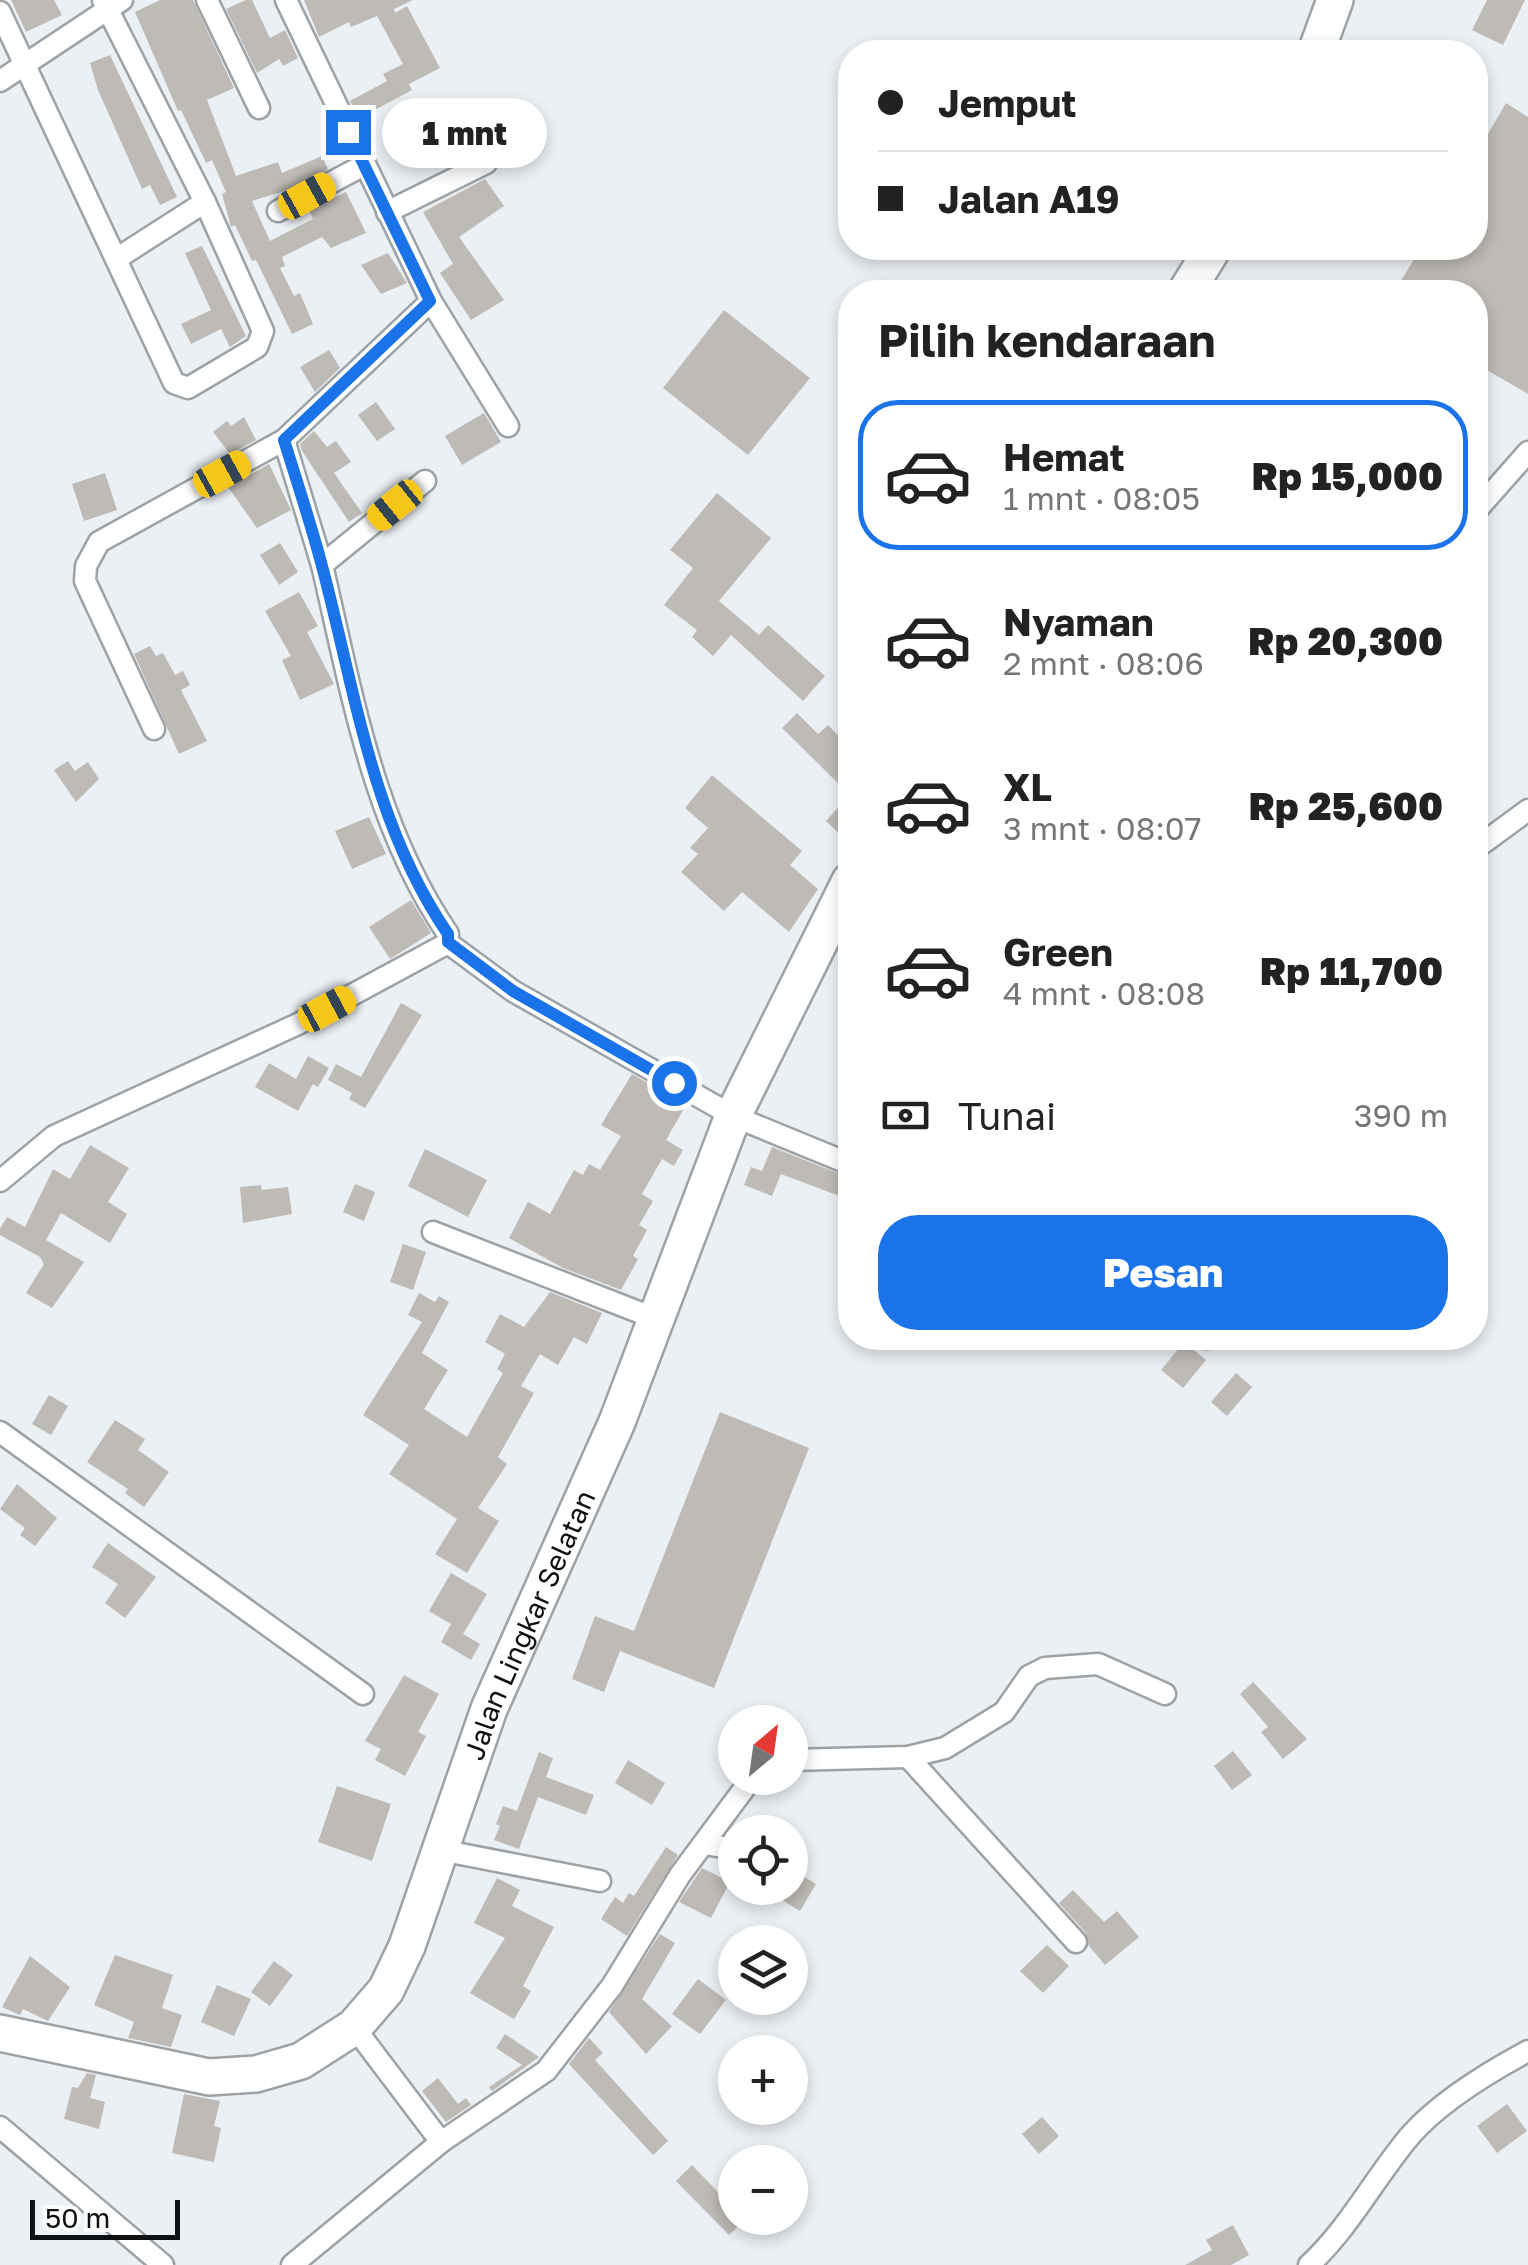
<!DOCTYPE html>
<html lang="id">
<meta charset="utf-8">
<style>
body{margin:0;font-family:"Golos Text",sans-serif;background:#f6f6f6;color:#222;height:100vh;display:flex;flex-direction:column;font-size:38px;white-space:nowrap}
*{box-sizing:border-box;margin:0}
p{font-size:32px;color:#767676}
.icon{flex:none;width:55px;height:55px;fill:none;stroke:currentColor;stroke-width:2;stroke-linecap:round;stroke-linejoin:round}
.map{position:relative;flex:1;overflow:hidden}
.sheet{position:absolute;left:838px;top:280px;width:650px;height:1070px;display:flex;flex-direction:column;background:#fff;border-radius:40px;box-shadow:0 5px 15px #0003}
.sheet>*{flex:none}
.top-card{position:absolute;left:838px;top:40px;width:650px;height:220px;border-radius:40px;box-shadow:0 5px 15px #0003;display:grid;align-content:center;height:220px;padding:0 40px;background:#fff}
.needle{width:65px;rotate:29deg}
.fabs{position:absolute;left:718px;top:1705px;display:grid;gap:20px}
.fabs a{display:grid;place-items:center;width:90px;height:90px;border-radius:50%;background:#fff;box-shadow:0 5px 15px #0003;font-size:50px}
.scale{position:absolute;left:30px;bottom:25px;width:150px;box-sizing:border-box;padding-left:10px;border:5px solid #0e1012;border-top:0;font-size:28px;line-height:35px;white-space:nowrap;color:#0e1012;-webkit-text-stroke:8px #fbfdff;paint-order:stroke}
.end{position:absolute;width:45px;height:45px;margin:-22px;border:12px solid #1a73e8;background:#fff;box-shadow:0 0 0 5px #fff}
.from{border-radius:50%}
.bubble{position:absolute;height:70px;border-radius:35px;background:#fff;box-shadow:0 5px 15px #0003;font-size:32px;font-weight:800;line-height:70px;text-align:center}
.car{position:absolute;width:30px;height:60px;margin:-30px -15px;border-radius:12px;box-shadow:0 0 8px 2px #0007;background:linear-gradient(#f5c518 24%,#345 0 40%,#f5c518 0 76%,#345 0 86%,#f5c518 0)}
.top-card b{display:flex;align-items:center;gap:35px;height:95px;font-size:38px}
.top-card b+b{border-top:2px solid #e0e0e0}
.top-card i{width:25px;height:25px;background:#222}
ul{padding:0;list-style:none}
li{display:flex;align-items:center;gap:30px;height:150px;margin:0 20px 15px;padding:0 20px;border:5px solid transparent;border-radius:40px}
li div{flex:1}
li b{display:block;font-size:38px}
li em{font-style:normal;font-weight:800}
li.selected{border-color:#1a73e8}
li>.icon{width:90px;height:90px;stroke-width:1.5}
h2{padding:0 40px;font-size:45px;line-height:120px}
.pay{display:flex;align-items:center;gap:25px;height:110px;padding:0 40px;font-size:38px}
.pay p{margin-inline-start:auto}
.action{display:flex;gap:20px;margin-top:auto;padding:20px 40px}
.action a{flex:1;height:115px;border-radius:40px;background:#1a73e8;color:#fff;font-size:40px;font-weight:800;line-height:115px;text-align:center}
.map>svg:first-child{display:block}
</style>
<div class="map">
<svg width="1528" height="2265" viewBox="0 0 1528 2265">
<rect width="100%" height="100%" fill="#ebf0f5"/>
<g fill="#bebab5">
<path d="M11 0H54L62 15 26 32Z"/>
<path d="M160 0H193L234 88 207 100 236 176 278 162 282 173 322 156 328 169 290 189 252 201 270 241 313 219 309 210 346 192 366 233 331 248 322 237 282 257 285 266 280 268 294 296 300 293 313 324 292 334 256 260 252 261 235 225 231 227 222 194 226 192 212 160 206 163 181 110 178 111 135 12Z"/>
<path d="M246 0H252L270 38 285 30 298 58 283 66 279 59 257 73 226 9Z"/>
<path d="M304 0H413L394 9 395 13 407 6 440 68 409 84 412 90 360 118 350 101 387 81 383 74 403 64 377 16 351 27 349 22 319 37Z"/>
<path d="M1487 0H1525L1503 45 1472 30Z"/>
<path d="M110 55 177 197 160 205 150 185 142 189 98 90 90 63Z"/>
<path d="M1506 103 1528 117V394L1475 363V292H1394L1421 248H1475V156Z"/>
<path d="M480 125 494 149 470 156 459 137Z"/>
<path d="M485 179 504 206 459 237 504 300 471 320 440 273 453 264 423 212Z"/>
<path d="M202 246 246 336 230 347 221 329 191 344 181 324 211 310 185 253Z"/>
<path d="M388 253 407 283 381 294 361 265Z"/>
<path d="M724 310 810 378 748 455 663 388Z"/>
<path d="M329 350 340 368 315 392 300 367Z"/>
<path d="M376 402 395 429 377 441 358 415Z"/>
<path d="M484 413 501 442 462 465 445 436Z"/>
<path d="M244 417 256 440 230 454 213 432 227 421 231 426Z"/>
<path d="M314 431 327 447 336 441 351 462 334 473 362 513 349 522 302 451 300 444Z"/>
<path d="M269 464 291 510 257 528 228 487Z"/>
<path d="M105 473 117 510 84 521 72 484Z"/>
<path d="M717 493 771 538 719 601 759 635 768 625 825 676 803 701 731 635 713 656 692 637 697 630 664 605 693 568 670 550Z"/>
<path d="M280 543 298 572 279 585 260 555Z"/>
<path d="M299 592 318 626 307 632 334 684 300 700 282 660 291 656 265 611Z"/>
<path d="M150 646 156 656 163 653 175 675 183 671 190 685 181 690 207 741 179 754 134 654Z"/>
<path d="M797 713 818 734 828 725 850 748V776L840 785 782 728Z"/>
<path d="M68 761 75 771 88 762 99 779 76 802 54 770Z"/>
<path d="M712 775 802 851 790 865 818 889 789 932 742 892 724 911 681 872 698 854 690 848 708 828 685 808Z"/>
<path d="M850 794V827L842 836 826 821Z"/>
<path d="M369 817 386 854 352 869 335 831Z"/>
<path d="M411 900 431 933 390 959 369 927Z"/>
<path d="M401 1003 422 1015 365 1108 349 1099 352 1093 328 1080 336 1064 361 1077Z"/>
<path d="M308 1056 329 1068 318 1087 313 1084 298 1111 255 1087 269 1063 296 1079Z"/>
<path d="M632 1074 686 1105 666 1140 683 1150 674 1166 662 1159 642 1194 653 1201 639 1225 647 1230 633 1256 638 1259 621 1290 563 1268 509 1238 528 1202 550 1214 574 1170 583 1175 589 1164 600 1170 621 1136 601 1125Z"/>
<path d="M90 1145 129 1168 108 1202 127 1214 110 1243 61 1213 46 1240 84 1262 52 1308 26 1293 44 1264 40 1257 0 1235V1229L7 1217 25 1227 53 1169 70 1179Z"/>
<path d="M772 1147 850 1178V1200L781 1174 772 1196 744 1185 751 1167 762 1171Z"/>
<path d="M425 1149 487 1180 468 1217 408 1186Z"/>
<path d="M355 1184 375 1192 364 1221 343 1212Z"/>
<path d="M261 1185 262 1190 288 1187 292 1214 243 1223 240 1187Z"/>
<path d="M403 1244 426 1252 413 1290 390 1282Z"/>
<path d="M550 1292 602 1313 587 1344 574 1337 558 1365 540 1354 521 1386 534 1393 498 1457 507 1464 478 1508 499 1521 467 1573 435 1554 457 1519 389 1474 409 1445 363 1415 422 1322 408 1315 419 1293 435 1302 439 1296 449 1302 422 1353 448 1370 424 1409 467 1437 503 1373 497 1369 505 1354 485 1342 500 1314 524 1327Z"/>
<path d="M1184 1342 1206 1360 1183 1388 1161 1370Z"/>
<path d="M1236 1373 1252 1387 1227 1416 1211 1402Z"/>
<path d="M49 1395 68 1406 51 1435 32 1424Z"/>
<path d="M720 1412 809 1448 714 1688 620 1651 604 1692 572 1679 595 1616 634 1631Z"/>
<path d="M115 1420 145 1439 138 1450 169 1472 144 1507 125 1493 128 1489 87 1462Z"/>
<path d="M17 1484 57 1518 35 1546 20 1535 25 1528 0 1509Z"/>
<path d="M108 1543 156 1577 125 1618 105 1603 118 1584 92 1567Z"/>
<path d="M451 1573 487 1594 463 1634 480 1644 471 1660 441 1642 451 1624 429 1611Z"/>
<path d="M404 1675 439 1694 418 1732 426 1736 405 1776 375 1760 381 1749 365 1741Z"/>
<path d="M1253 1682 1307 1739 1283 1759 1261 1732 1268 1727 1240 1694Z"/>
<path d="M1233 1751 1252 1775 1232 1790 1214 1766Z"/>
<path d="M539 1752 553 1758 546 1777 594 1795 586 1815 538 1797 519 1849 494 1840 500 1826 496 1824 503 1806 517 1811Z"/>
<path d="M628 1760 665 1783 652 1805 615 1783Z"/>
<path d="M337 1786 391 1804 372 1861 318 1842Z"/>
<path d="M666 1847 678 1855 627 1936 601 1919 615 1897 623 1903 629 1893 634 1896Z"/>
<path d="M702 1868 730 1882 711 1918 679 1902Z"/>
<path d="M790 1868 816 1884 800 1911 762 1888H790Z"/>
<path d="M497 1878 520 1890 512 1906 554 1927 523 1986 531 1991 514 2019 470 1993 505 1938 474 1923Z"/>
<path d="M1073 1890 1104 1922 1117 1911 1139 1937 1105 1965 1089 1946 1086 1933 1059 1903Z"/>
<path d="M660 1934 675 1943 642 1999 672 2026 646 2054 609 2012Z"/>
<path d="M1047 1945 1069 1966 1043 1993 1020 1971Z"/>
<path d="M115 1955 173 1975 162 2008 182 2015 171 2047 128 2038 134 2022 94 2005Z"/>
<path d="M30 1956 70 1987 48 2021 23 2009 20 2015 2 2007Z"/>
<path d="M274 1961 293 1975 270 2006 251 1992Z"/>
<path d="M698 1979 726 2000 700 2034 672 2014Z"/>
<path d="M217 1985 251 1999 234 2036 201 2022Z"/>
<path d="M505 2034 539 2057 492 2091 489 2087 522 2065 496 2048Z"/>
<path d="M589 2038 603 2053 595 2060 668 2141 653 2155 569 2064Z"/>
<path d="M87 2073 96 2075 90 2098 105 2102 99 2129 64 2119 72 2087 78 2088Z"/>
<path d="M438 2078 458 2104 466 2098 471 2105 446 2122 422 2091Z"/>
<path d="M184 2094 220 2101 214 2126 221 2128 214 2162 172 2153Z"/>
<path d="M1507 2104 1527 2131 1497 2153 1477 2126Z"/>
<path d="M1042 2117 1059 2136 1039 2154 1022 2134Z"/>
<path d="M692 2165 735 2210V2218L745 2220 729 2235 676 2181Z"/>
<path d="M1233 2225 1249 2255 1231 2265H1185L1212 2250 1206 2240Z"/>
</g>
<g fill="none" stroke-linecap="round" stroke-linejoin="round">
<defs>
<g id="minor">
<path d="M207 0 259 108"/>
<path d="M286 0 431 301 508 426"/>
<path d="M0 12 174 383 188 388 257 347 263 331 205 202 103 0"/>
<path d="M0 81 122 0"/>
<path d="M278 211 364 165"/>
<path d="M387 212 486 163"/>
<path d="M116 259 205 202"/>
<path d="M284 440 322 565"/>
<path d="M425 481 322 565C352 693 373 824 448 934V943L513 991 733 1116 850 1164"/>
<path d="M1475 512 1528 452"/>
<path d="M154 729 85 581 86 566 99 542 284 440 431 301"/>
<path d="M1475 849 1528 810"/>
<path d="M0 1181 54 1136 298 1024 448 943"/>
<path d="M433 1232 654 1318"/>
<path d="M1206 1338H1207"/>
<path d="M0 1432 363 1694"/>
<path d="M908 1757 1076 1942"/>
<path d="M790 1760 908 1757 945 1748 1004 1712 1029 1676 1045 1668 1098 1664 1165 1694"/>
<path d="M704 1844 735 1849"/>
<path d="M440 1850 600 1881"/>
<path d="M354 2027 441 2142 546 2071 612 1986 680 1875 752 1778"/>
<path d="M0 2127 163 2265"/>
<path d="M292 2265 441 2142"/>
<path d="M1309 2265C1349 2228 1374 2179 1409 2137 1439 2102 1487 2073 1528 2051"/>
</g>
<g id="trunk">
<path d="M1316 52 1335 0"/>
<path d="M1186 292 1213 248"/>
<path id="s1" d="M0 2033 209 2077 256 2074 301 2061 354 2027 386 1990 407 1946 489 1709 617 1422 733 1116 850 881"/>
</g>
</defs>
<use href="#minor" stroke="#9da2a6" stroke-width="25"/>
<use href="#trunk" stroke="#9da2a6" stroke-width="40"/>
<use href="#minor" stroke="#fff" stroke-width="20"/>
<use href="#trunk" stroke="#fff" stroke-width="35"/>
</g>
<g fill="none" stroke-linecap="round" stroke-linejoin="round">
<path stroke="#1a73e8" stroke-width="12" d="M348 132 430 301 284 440C297 482 311 524 322 566 356 694 372 823 448 934V942L513 991 674 1083"/>
</g>
<g text-anchor="middle" dominant-baseline="central" stroke-width="8" stroke-linejoin="round" paint-order="stroke">
<g font-size="28" fill="#0e1012" stroke="#fbfdff">
<text stroke="none"><textPath href="#s1" startOffset="812">Jalan Lingkar Selatan</textPath></text>
</g>
</g>
</svg>
<div class="fabs">
<a><svg class="needle" viewBox="-14 -14 28 28"><path d="M0-13l5 13h-10z" fill="#e53935"/><path d="M0 13l5-13h-10z" fill="#767676"/></svg></a>
<a><svg class="icon" aria-label="locate" viewBox="0 0 24 24"><circle cx="12" cy="12" r="6"/><path d="M12 2v4M12 18v4M2 12h4M18 12h4"/></svg></a>
<a><svg class="icon" aria-label="layers" viewBox="0 0 24 24"><path d="M12 4l9 5-9 5-9-5zM3 14l9 5 9-5"/></svg></a>
<a>+</a>
<a>−</a>
</div>
<div class="scale">50 m</div>
<i class="end from" style="left:674px;top:1083px"></i>
<i class="end" style="left:348px;top:132px"></i>
<div class="bubble" style="left:382px;top:98px;width:165px">1 mnt</div>
<i class="car" style="left:307px;top:196px;rotate:61deg"></i>
<i class="car" style="left:222px;top:474px;rotate:61deg"></i>
<i class="car" style="left:395px;top:505px;rotate:231deg"></i>
<i class="car" style="left:327px;top:1009px;rotate:62deg"></i>
<div class="top-card">
<b><i class="from"></i>Jemput</b>
<b><i></i>Jalan A19</b>
</div>
<section class="sheet">
<h2>Pilih kendaraan</h2>
<ul>
<li class="selected"><svg class="icon" aria-label="car" viewBox="0 0 24 24"><path d="M5 17H2v-5l4-1 3-4h7l3 4 3 1v5h-3M9 17h6M6 11h13"/><circle cx="7" cy="17" r="2"/><circle cx="17" cy="17" r="2"/></svg><div><b>Hemat</b><p>1 mnt · 08:05</p></div><em>Rp 15,000</em></li>
<li><svg class="icon" aria-label="car" viewBox="0 0 24 24"><path d="M5 17H2v-5l4-1 3-4h7l3 4 3 1v5h-3M9 17h6M6 11h13"/><circle cx="7" cy="17" r="2"/><circle cx="17" cy="17" r="2"/></svg><div><b>Nyaman</b><p>2 mnt · 08:06</p></div><em>Rp 20,300</em></li>
<li><svg class="icon" aria-label="car" viewBox="0 0 24 24"><path d="M5 17H2v-5l4-1 3-4h7l3 4 3 1v5h-3M9 17h6M6 11h13"/><circle cx="7" cy="17" r="2"/><circle cx="17" cy="17" r="2"/></svg><div><b>XL</b><p>3 mnt · 08:07</p></div><em>Rp 25,600</em></li>
<li><svg class="icon" aria-label="car" viewBox="0 0 24 24"><path d="M5 17H2v-5l4-1 3-4h7l3 4 3 1v5h-3M9 17h6M6 11h13"/><circle cx="7" cy="17" r="2"/><circle cx="17" cy="17" r="2"/></svg><div><b>Green</b><p>4 mnt · 08:08</p></div><em>Rp 11,700</em></li>
</ul>
<div class="pay"><svg class="icon" aria-label="cash" viewBox="0 0 24 24"><path d="M3 7h18v10H3z"/><circle cx="12" cy="12" r="2"/></svg>Tunai<p>390 m</p></div>
<div class="action"><a>Pesan</a></div>
</section>
</div>
